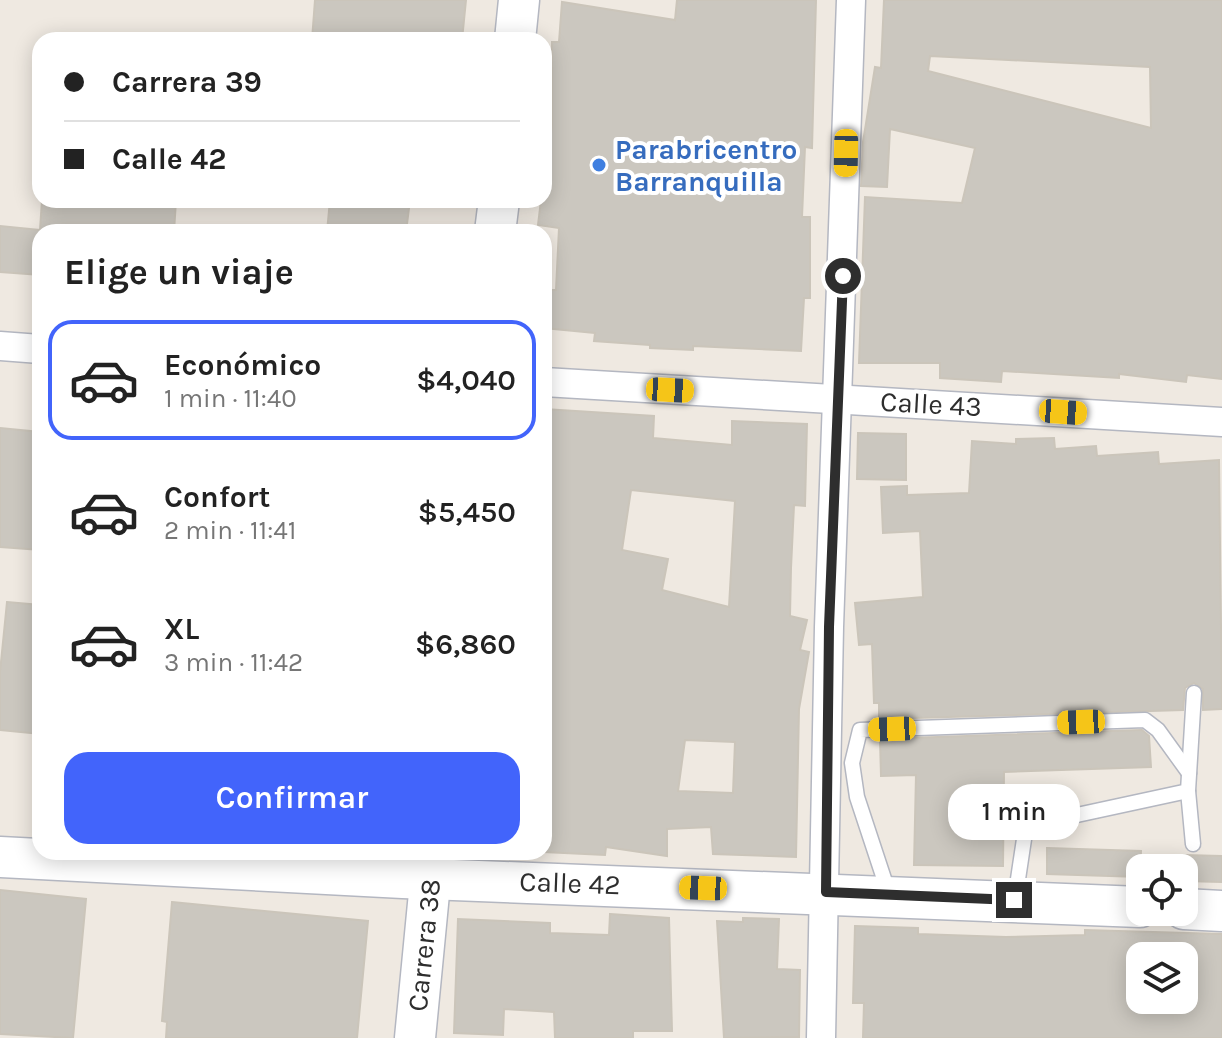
<!DOCTYPE html>
<html lang="es">
<meta charset="utf-8">
<style>
body{margin:0;font-family:Karla,sans-serif;background:#f6f6f6;color:#222;height:100vh;display:flex;flex-direction:column;font-size:30px;white-space:nowrap}
*{box-sizing:border-box;margin:0}
p{font-size:26px;color:#767676}
.icon{flex:none;width:44px;height:44px;fill:none;stroke:currentColor;stroke-width:2;stroke-linecap:round;stroke-linejoin:round}
.map{position:relative;flex:1;overflow:hidden}
.details{position:absolute;left:32px;top:224px;width:520px;height:636px;display:flex;flex-direction:column;background:#fff;border-radius:24px;box-shadow:0 4px 20px #0003}
.details>*{flex:none}
.top-card{position:absolute;left:32px;top:32px;width:520px;height:176px;border-radius:24px;box-shadow:0 4px 20px #0003;display:grid;align-content:center;height:176px;padding:0 32px;background:#fff}
.buttons{position:absolute;left:1126px;top:854px;display:grid;gap:16px}
.buttons a{display:grid;place-items:center;width:72px;height:72px;border-radius:16px;background:#fff;box-shadow:0 4px 20px #0003;font-size:40px}
.end{position:absolute;width:36px;height:36px;margin:-18px;border:10px solid #2e2e2e;background:#fff;box-shadow:0 0 0 4px #fff}
.from{border-radius:50%}
.bubble{position:absolute;height:56px;border-radius:24px;background:#fff;box-shadow:0 4px 20px #0003;font-size:26px;font-weight:600;line-height:56px;text-align:center}
.car{position:absolute;width:24px;height:48px;margin:-24px -12px;border-radius:10px;box-shadow:0 0 6px 2px #0007;background:linear-gradient(#f5c518 24%,#345 0 40%,#f5c518 0 76%,#345 0 86%,#f5c518 0)}
.top-card b{display:flex;align-items:center;gap:28px;height:76px;font-size:30px}
.top-card b+b{border-top:2px solid #e0e0e0}
.top-card i{width:20px;height:20px;background:#222}
ul{padding:0;list-style:none}
li{display:flex;align-items:center;gap:24px;height:120px;margin:0 16px 12px;padding:0 16px;border:4px solid transparent;border-radius:24px}
li div{flex:1}
li b{display:block;font-size:30px}
li em{font-style:normal;font-weight:600}
li.current{border-color:#4264fb}
li>.icon{width:72px;height:72px;stroke-width:1.5}
h2{padding:0 32px;font-size:36px;line-height:96px}
.cta{display:flex;gap:16px;margin-top:auto;padding:16px 32px}
.cta a{flex:1;height:92px;border-radius:24px;background:#4264fb;color:#fff;font-size:32px;font-weight:600;line-height:92px;text-align:center}
.map>svg:first-child{display:block}
</style>
<div class="map">
<svg width="1222" height="1038" viewBox="0 0 1222 1038">
<rect width="100%" height="100%" fill="#efe9e1"/>
<g fill="#cbc7bf" stroke="#cbc5ba" stroke-width="2" fill-rule="evenodd">
<path d="M315 0H466L462 40H312Z"/>
<path d="M677 0H816L812 148 805 147 802 217H810V298H804L801 351 693 346V350L650 348V345L594 341 595 333 544 328V290H556L559 228 538 225 541 200H544L552 124V42H559L562 2 675 20Z"/>
<path d="M884 0H1222V379L1187 375 1186 382 1119 374V378L1002 371 1001 382 940 378V363H859L865 197 962 203 975 148 890 129 887 187 861 186 863 142 875 67 881 68ZM930 56 1150 67 1151 128 928 71Z"/>
<path d="M42 200H176L174 232H40V275L0 272V226L40 230Z"/>
<path d="M330 200H410L406 232H327Z"/>
<path d="M544 409 654 416 653 438 732 445V421L807 424 805 506 794 505 791 568 790 616 807 620 800 650 809 652 799 709 796 857 713 854 711 827 667 829V856L606 847 605 855 544 852ZM631 490 735 501 729 607 662 590 668 559 622 550ZM685 740 735 742 733 793 678 791Z"/>
<path d="M0 428 40 432V550L0 547Z"/>
<path d="M858 433 906 434V480L857 479Z"/>
<path d="M1054 438 1055 449 1096 446 1097 456 1158 452 1159 464 1219 460 1222 709 1203 710V689L1194 683 1185 688 1183 710 879 719V703H874L872 644 859 645 855 603 923 597 920 531 883 533 881 487 907 486V495L969 493 972 441 1016 444V439Z"/>
<path d="M7 602 40 605V734L0 730V672Z"/>
<path d="M1142 730 1149 736 1151 767 1004 772 1003 866 914 865 916 775 881 776 880 739Z"/>
<path d="M1047 848 1141 851 1140 877 1047 874Z"/>
<path d="M1184 855 1222 856V882L1184 881Z"/>
<path d="M0 890 86 899 73 1038 0 1034Z"/>
<path d="M172 902 368 921 357 1038H166L167 1022 162 1021Z"/>
<path d="M610 914 669 918 672 1031H633V1038H555L554 1012 504 1009 503 1035 454 1033 458 919 550 923V933L609 935Z"/>
<path d="M743 918 779 919 777 969 800 970 799 1037 724 1038 717 921 743 922Z"/>
<path d="M855 926 918 928V934L1006 937 1085 935V930L1222 934V1038H863L864 1003H853ZM1140 956H1184V1000H1140Z"/>
</g>
<g fill="none" stroke-linecap="round" stroke-linejoin="round">
<defs>
<g id="lane">
<path d="M1188 791 1193 844"/>
<path d="M889 894 857 797 852 763 860 730 1145 720 1158 730 1189 773"/>
<path d="M1015 899 1026 826 1188 791 1194 693"/>
</g>
<g id="street">
<path d="M0 346 40 349"/>
<path d="M544 382 1222 422"/>
<path d="M821 1038 829 627 851 0"/>
</g>
<g id="secondary">
<path d="M515 40 519 0"/>
<path d="M495 232 499 200"/>
<path d="M0 857 403 878 1140 907"/>
<path d="M1184 909 1222 911"/>
<path d="M415 1038 433 852"/>
</g>
</defs>
<use href="#lane" stroke="#b4b7c1" stroke-width="17"/>
<use href="#street" stroke="#b4b7c1" stroke-width="31"/>
<use href="#secondary" stroke="#b4b7c1" stroke-width="43"/>
<use href="#lane" stroke="#fff" stroke-width="14"/>
<use href="#street" stroke="#fff" stroke-width="28"/>
<use href="#secondary" stroke="#fff" stroke-width="40"/>
</g>
<g fill="none" stroke-linecap="round" stroke-linejoin="round">
<path stroke="#2e2e2e" stroke-width="10" d="M843 276 829 627 826 892 1014 900"/>
</g>
<circle fill="#3f7fe0" stroke="#fff" stroke-width="3" cx="599" cy="165" r="8"/>
<g text-anchor="middle" dominant-baseline="central" stroke-width="8" stroke-linejoin="round" paint-order="stroke">
<g font-size="28" font-weight="bold" fill="#366cbe" stroke="#fff" text-anchor="start">
<text x="615" y="149">Parabricentro<tspan x="615" dy="32">Barranquilla</tspan></text>
</g>
<g font-size="28" fill="#2e2e2e" stroke="#fff">
<text transform="translate(931 404) rotate(3)">Calle 43</text>
<text transform="translate(570 883) rotate(2)">Calle 42</text>
<text transform="translate(424 945) rotate(-84)">Carrera 38</text>
</g>
</g>
</svg>
<div class="buttons">
<a><svg class="icon" aria-label="locate" viewBox="0 0 24 24"><circle cx="12" cy="12" r="6"/><path d="M12 2v4M12 18v4M2 12h4M18 12h4"/></svg></a>
<a><svg class="icon" aria-label="layers" viewBox="0 0 24 24"><path d="M12 4l9 5-9 5-9-5zM3 14l9 5 9-5"/></svg></a>
</div>
<i class="end from" style="left:843px;top:276px"></i>
<i class="end" style="left:1014px;top:900px"></i>
<div class="bubble" style="left:948px;top:784px;width:132px">1 min</div>
<i class="car" style="left:846px;top:153px;rotate:181deg"></i>
<i class="car" style="left:670px;top:390px;rotate:93deg"></i>
<i class="car" style="left:1063px;top:412px;rotate:94deg"></i>
<i class="car" style="left:1081px;top:722px;rotate:268deg"></i>
<i class="car" style="left:892px;top:729px;rotate:268deg"></i>
<i class="car" style="left:703px;top:888px;rotate:272deg"></i>
<div class="top-card">
<b><i class="from"></i>Carrera 39</b>
<b><i></i>Calle 42</b>
</div>
<section class="details">
<h2>Elige un viaje</h2>
<ul>
<li class="current"><svg class="icon" aria-label="car" viewBox="0 0 24 24"><path d="M5 17H2v-5l4-1 3-4h7l3 4 3 1v5h-3M9 17h6M6 11h13"/><circle cx="7" cy="17" r="2"/><circle cx="17" cy="17" r="2"/></svg><div><b>Económico</b><p>1 min · 11:40</p></div><em>$4,040</em></li>
<li><svg class="icon" aria-label="car" viewBox="0 0 24 24"><path d="M5 17H2v-5l4-1 3-4h7l3 4 3 1v5h-3M9 17h6M6 11h13"/><circle cx="7" cy="17" r="2"/><circle cx="17" cy="17" r="2"/></svg><div><b>Confort</b><p>2 min · 11:41</p></div><em>$5,450</em></li>
<li><svg class="icon" aria-label="car" viewBox="0 0 24 24"><path d="M5 17H2v-5l4-1 3-4h7l3 4 3 1v5h-3M9 17h6M6 11h13"/><circle cx="7" cy="17" r="2"/><circle cx="17" cy="17" r="2"/></svg><div><b>XL</b><p>3 min · 11:42</p></div><em>$6,860</em></li>
</ul>
<div class="cta"><a>Confirmar</a></div>
</section>
</div>
